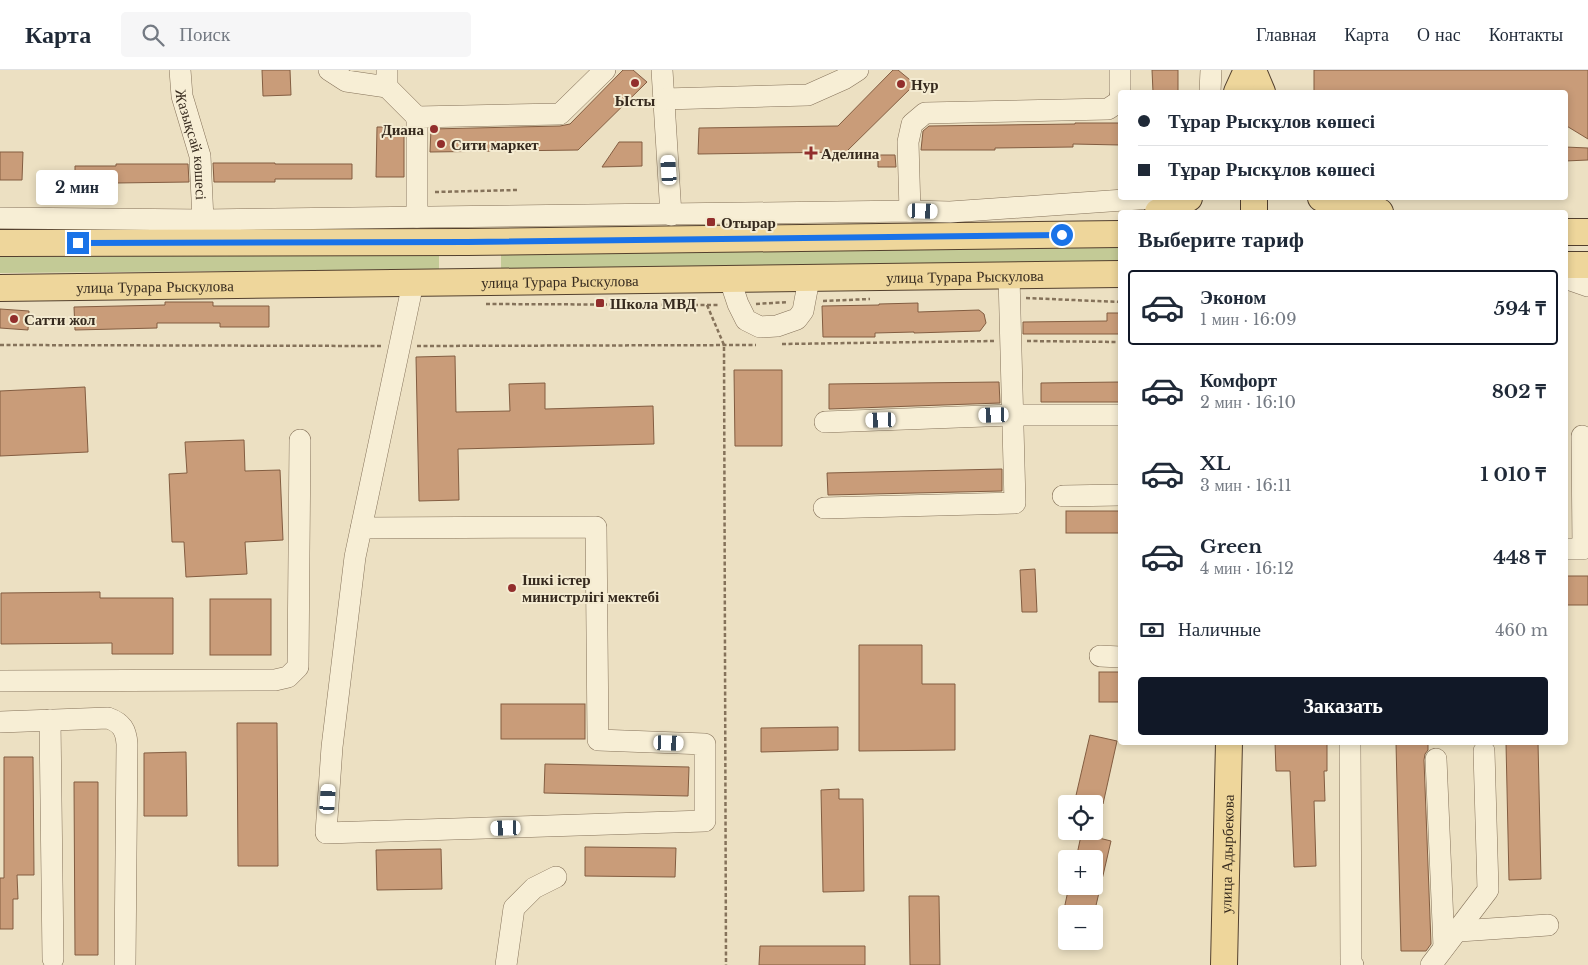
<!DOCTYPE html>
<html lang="ru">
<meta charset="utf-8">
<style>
body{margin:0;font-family:"Libre Baskerville",serif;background:#f6f6f7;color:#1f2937;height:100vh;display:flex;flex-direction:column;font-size:19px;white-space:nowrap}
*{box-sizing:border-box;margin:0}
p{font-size:16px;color:#747a83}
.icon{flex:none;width:28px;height:28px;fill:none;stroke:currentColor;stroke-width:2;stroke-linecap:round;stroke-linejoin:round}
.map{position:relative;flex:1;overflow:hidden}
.drawer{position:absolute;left:1118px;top:140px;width:450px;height:535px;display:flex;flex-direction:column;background:#fff;border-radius:5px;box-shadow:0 2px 8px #0003}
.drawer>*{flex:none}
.hud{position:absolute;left:1118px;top:20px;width:450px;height:110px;border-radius:5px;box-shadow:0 2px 8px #0003;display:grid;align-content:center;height:110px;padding:0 20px;background:#fff}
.controls{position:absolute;left:1058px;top:725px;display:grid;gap:10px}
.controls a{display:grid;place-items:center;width:45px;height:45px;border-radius:5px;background:#fff;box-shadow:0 2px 8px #0003;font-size:25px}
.end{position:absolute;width:22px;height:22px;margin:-11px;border:6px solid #1a73e8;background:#fff;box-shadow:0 0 0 2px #fff}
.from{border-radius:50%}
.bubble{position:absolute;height:35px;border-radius:5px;background:#fff;box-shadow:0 2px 8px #0003;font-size:16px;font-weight:700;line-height:35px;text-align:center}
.car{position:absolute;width:15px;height:30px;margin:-15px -8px;border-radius:6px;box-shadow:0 0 4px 1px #0007;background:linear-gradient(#fff 24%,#345 0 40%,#fff 0 76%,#345 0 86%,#fff 0)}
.hud b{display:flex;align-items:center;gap:18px;height:48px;font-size:19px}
.hud b+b{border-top:1px solid #e0e1e3}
.hud i{width:12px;height:12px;background:#1f2937}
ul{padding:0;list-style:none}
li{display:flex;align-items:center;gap:15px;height:75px;margin:0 10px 8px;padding:0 10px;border:2px solid transparent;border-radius:5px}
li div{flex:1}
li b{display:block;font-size:19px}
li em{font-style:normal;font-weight:700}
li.selected{border-color:#111827}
li>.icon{width:45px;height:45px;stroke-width:1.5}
h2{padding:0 20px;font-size:22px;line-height:60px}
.pay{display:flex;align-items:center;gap:12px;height:55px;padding:0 20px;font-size:19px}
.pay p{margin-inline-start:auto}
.action{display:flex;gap:10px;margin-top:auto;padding:10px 20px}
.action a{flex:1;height:58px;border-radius:5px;background:#111827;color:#fff;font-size:20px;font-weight:700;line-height:58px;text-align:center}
header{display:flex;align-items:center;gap:30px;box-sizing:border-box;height:70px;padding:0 25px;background:#fff;border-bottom:1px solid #e0e1e3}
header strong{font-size:24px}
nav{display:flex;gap:28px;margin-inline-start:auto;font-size:18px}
.search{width:350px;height:45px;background:#f6f6f7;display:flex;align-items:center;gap:12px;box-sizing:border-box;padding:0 18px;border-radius:5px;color:#747a83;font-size:19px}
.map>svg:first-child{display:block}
</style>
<header>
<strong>Карта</strong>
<div class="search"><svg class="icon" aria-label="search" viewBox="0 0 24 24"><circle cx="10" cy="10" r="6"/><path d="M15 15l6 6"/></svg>Поиск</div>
<nav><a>Главная</a><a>Карта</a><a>О нас</a><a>Контакты</a></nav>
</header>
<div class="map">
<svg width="1588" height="895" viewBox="0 0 1588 895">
<rect width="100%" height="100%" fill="#ece0c2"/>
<g fill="#c3ca96">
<path d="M1120 177V193L501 199V183Z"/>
<path d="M439 183V199L0 203V187Z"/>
</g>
<g fill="#c99c79" stroke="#835d41">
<path d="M262 0H290L291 25 263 26Z"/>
<path d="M623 0H633L647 12 578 80 430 82 431 59 560 56 570 54Z"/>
<path d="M893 0H898L915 14 846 82 698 84 699 58 838 56Z"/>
<path d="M1152 0H1178V22H1153Z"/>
<path d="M1314 0H1588V69L1565 55V22H1314Z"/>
<path d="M1075 53H1120V75L1073 74V77L995 78V80H921L923 61 929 56 1075 54Z"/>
<path d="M377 57H404V107H376Z"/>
<path d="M619 72H642V96L602 97Z"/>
<path d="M1565 77 1588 78V90L1565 91Z"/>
<path d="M0 82H23L22 110H0Z"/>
<path d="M878 85H895L896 97H878Z"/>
<path d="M213 93H275V94H352V109H275V112H214Z"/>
<path d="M116 94H188L189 112 116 113V108H75V96H116Z"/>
<path d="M165 232H213V236H269V257H220V253H157V258L75 260 74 237 165 235Z"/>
<path d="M918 233V242L979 240 984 244 986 253 980 261 914 263V262L875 263V267H823L822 236 879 235V234Z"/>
<path d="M0 239 29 241 28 260 0 258Z"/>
<path d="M1107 243H1120V264H1023V252L1107 251Z"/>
<path d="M455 286 456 342 510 341 509 314 545 313V339L653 336 654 374 458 379 459 430 419 431 416 287Z"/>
<path d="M734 300H782V376H735Z"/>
<path d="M999 312 1000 333 829 339V314Z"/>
<path d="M1120 312V332H1041V313Z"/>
<path d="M85 317 88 382 0 386V321Z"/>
<path d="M244 370 245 401 280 400 283 470 245 472 247 504 186 507 184 472H172L169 404 187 403 185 372Z"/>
<path d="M1002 399V421L828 425 827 403Z"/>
<rect x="1066" y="441" width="54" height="22"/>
<path d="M1035 499 1037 542H1022L1020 500Z"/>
<rect x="1565" y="506" width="23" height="29"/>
<path d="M100 522V528H173V584H112V573L1 574V523Z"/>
<rect x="210" y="529" width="61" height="56"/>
<path d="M859 575H922V614H955V680L859 681Z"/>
<rect x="1099" y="602" width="21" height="30"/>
<rect x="501" y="634" width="84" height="35"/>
<path d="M237 653H277L278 796H238Z"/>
<path d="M838 657V680L761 682V658Z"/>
<path d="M1090 665 1117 671 1103 734H1074Z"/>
<path d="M1275 672H1327V701H1324L1325 731H1314L1316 796 1294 797 1290 701H1276Z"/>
<path d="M1411 672H1428V680L1425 684 1424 690 1431 874 1426 881H1401L1396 673Z"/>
<path d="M1538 672 1541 809 1509 810 1506 673Z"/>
<path d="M186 682 187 746H144V683Z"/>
<path d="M4 687H33L34 805H17L18 829H13V859H0V808H4Z"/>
<path d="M545 694 689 697 688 726 544 723Z"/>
<path d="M74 712H98V885H75Z"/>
<path d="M839 719V729H863L864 821 823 822 821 720Z"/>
<path d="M1082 761H1097L1095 767 1111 771 1094 844H1063L1069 816H1094V789H1076Z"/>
<path d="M585 777 676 778 675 807 585 806Z"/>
<path d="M441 779 442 819 377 820 376 780Z"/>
<path d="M909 826H939L940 895H910Z"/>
<path d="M760 876H865V895H759Z"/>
</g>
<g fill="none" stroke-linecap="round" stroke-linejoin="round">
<defs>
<g id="minor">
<path id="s1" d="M180 0 182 26 200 86 203 150"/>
<path d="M329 0 346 11 387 17"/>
<path d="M387 0V17L417 47"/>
<path d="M662 0 671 145"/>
<path d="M1120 0V22"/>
<path d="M1210 22 1211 0"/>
<path d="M664 29 808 25 844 9 858 0"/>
<path d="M910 141 908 72 912 54 925 43 1108 39 1120 31"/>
<path d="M417 147V47L560 44 605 0"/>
<path d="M0 148 203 150 910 141 950 142 1153 128"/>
<path d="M1565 208 1588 216"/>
<path d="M730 210 738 234 746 250 760 257 777 256 797 249 803 241 809 209"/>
<path d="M825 352 1012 345H1120"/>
<path d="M1063 426 1120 425"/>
<path d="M824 438 1015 433 1009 206"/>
<path d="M361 458 596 457 598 670 705 674V751L326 763 332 677 355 487 413 213"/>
<path d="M1565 479H1583L1582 366"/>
<path d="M1100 586 1120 587"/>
<path d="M0 611 275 610 288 607 298 597 300 370"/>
<path d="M50 650 53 889"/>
<path d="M0 652 108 648C122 653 126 660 127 674L125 895"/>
<path d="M1350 672 1351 893 1353 895"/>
<path d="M1436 689 1444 877"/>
<path d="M1459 861 1548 855"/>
<path d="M506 895 514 838 534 818 556 807"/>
<path d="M1431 895 1488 820 1484 681"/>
</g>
<g id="major">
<path d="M1254 3 1262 22"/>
<path d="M1237 22 1247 0"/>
<path d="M1321 128 1380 142"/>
<path d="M1158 142 1182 132 1189 128"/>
<path d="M1254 142V128"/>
<path d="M1565 162H1588"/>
<path d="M0 173 467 172 1120 164"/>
<path d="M1565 195H1588"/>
<path id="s2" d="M0 218 1120 204"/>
<path id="s3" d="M1224 895 1229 672"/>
</g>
</defs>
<use href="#minor" stroke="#85725a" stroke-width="22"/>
<use href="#major" stroke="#53402e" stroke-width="28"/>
<g stroke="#85725a" stroke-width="2.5" stroke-dasharray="4 2.5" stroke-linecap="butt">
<path d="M435 122 518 120"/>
<path d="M1026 228 1120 232"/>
<path d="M823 231 870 229"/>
<path d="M486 234 720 235"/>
<path d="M756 234 788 232"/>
<path d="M707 235 724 275 726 895"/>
<path d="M1027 271 1120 272"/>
<path d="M782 274 994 271"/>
<path d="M0 275 381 276"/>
<path d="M417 276 756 275"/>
</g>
<use href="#minor" stroke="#f7eed5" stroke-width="21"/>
<use href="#major" stroke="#eed69b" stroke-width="26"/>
</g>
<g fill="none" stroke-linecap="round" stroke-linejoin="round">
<path stroke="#1a73e8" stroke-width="6" d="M78 173 467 172 1062 165"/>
</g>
<g fill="#922e2c" stroke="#f4ebd1" stroke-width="2">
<circle cx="635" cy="13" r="5"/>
<circle cx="901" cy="14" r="5"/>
<circle cx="434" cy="59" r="5"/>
<circle cx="441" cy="74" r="5"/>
<path d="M808.5 75.5h5v5h5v5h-5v5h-5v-5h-5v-5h5z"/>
<rect x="706" y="147" width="10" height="10" rx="2.5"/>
<rect x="595" y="228" width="10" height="10" rx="2.5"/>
<circle cx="14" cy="249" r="5"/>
<circle cx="512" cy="518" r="5"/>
</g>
<g text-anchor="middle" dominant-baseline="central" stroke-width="4" stroke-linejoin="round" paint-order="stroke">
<g font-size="15" font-weight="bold" fill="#362a1e" stroke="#f4ebd1" text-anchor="start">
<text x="911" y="14">Нур</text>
<text x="635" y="30" text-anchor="middle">Ысты</text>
<text x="424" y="59" text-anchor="end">Диана</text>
<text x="451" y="74">Сити маркет</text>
<text x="821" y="83">Аделина</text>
<text x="721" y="152">Отырар</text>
<text x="610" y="233">Школа МВД</text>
<text x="24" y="249">Сатти жол</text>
<text x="522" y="509">Ішкі істер<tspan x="522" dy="17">министрлігі мектебі</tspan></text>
</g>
<g font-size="15" fill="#362a1e" stroke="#f4ebd1">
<text stroke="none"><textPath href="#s1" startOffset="76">Жазықсай көшесі</textPath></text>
<text stroke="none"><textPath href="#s2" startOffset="965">улица Турара Рыскулова</textPath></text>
<text stroke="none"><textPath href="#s2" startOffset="560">улица Турара Рыскулова</textPath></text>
<text stroke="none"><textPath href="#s2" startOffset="155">улица Турара Рыскулова</textPath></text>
<text stroke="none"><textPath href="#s3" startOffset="111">улица Адырбекова</textPath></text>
</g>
</g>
</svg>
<div class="controls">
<a><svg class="icon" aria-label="locate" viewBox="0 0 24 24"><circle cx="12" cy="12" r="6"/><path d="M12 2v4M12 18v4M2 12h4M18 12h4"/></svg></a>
<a>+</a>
<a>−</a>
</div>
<i class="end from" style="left:1062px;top:165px"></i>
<i class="end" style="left:78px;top:173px"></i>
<div class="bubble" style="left:36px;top:100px;width:82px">2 мин</div>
<i class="car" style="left:669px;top:100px;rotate:356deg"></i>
<i class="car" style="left:923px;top:141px;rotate:92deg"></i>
<i class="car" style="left:994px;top:345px;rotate:268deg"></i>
<i class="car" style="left:881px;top:350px;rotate:268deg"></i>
<i class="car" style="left:669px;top:673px;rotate:92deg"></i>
<i class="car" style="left:328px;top:729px;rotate:4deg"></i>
<i class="car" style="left:506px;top:758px;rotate:268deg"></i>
<div class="hud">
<b><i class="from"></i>Тұрар Рыскұлов көшесі</b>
<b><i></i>Тұрар Рыскұлов көшесі</b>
</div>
<section class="drawer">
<h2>Выберите тариф</h2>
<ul>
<li class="selected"><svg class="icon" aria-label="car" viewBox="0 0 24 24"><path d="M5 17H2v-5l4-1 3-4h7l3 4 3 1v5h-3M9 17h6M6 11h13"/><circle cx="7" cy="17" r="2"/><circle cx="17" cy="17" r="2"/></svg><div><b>Эконом</b><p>1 мин · 16:09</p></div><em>594 ₸</em></li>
<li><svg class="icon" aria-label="car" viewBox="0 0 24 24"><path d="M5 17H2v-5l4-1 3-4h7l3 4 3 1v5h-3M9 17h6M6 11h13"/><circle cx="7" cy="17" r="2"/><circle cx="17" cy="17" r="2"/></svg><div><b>Комфорт</b><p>2 мин · 16:10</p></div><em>802 ₸</em></li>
<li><svg class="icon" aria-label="car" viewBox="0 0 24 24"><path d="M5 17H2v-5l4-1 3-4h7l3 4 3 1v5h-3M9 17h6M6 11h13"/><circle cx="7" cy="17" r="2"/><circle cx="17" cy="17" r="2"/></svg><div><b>XL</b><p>3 мин · 16:11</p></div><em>1 010 ₸</em></li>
<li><svg class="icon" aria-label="car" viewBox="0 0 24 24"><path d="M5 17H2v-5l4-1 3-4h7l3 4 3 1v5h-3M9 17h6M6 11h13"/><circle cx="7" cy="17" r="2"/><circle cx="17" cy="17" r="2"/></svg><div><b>Green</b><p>4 мин · 16:12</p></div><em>448 ₸</em></li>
</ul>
<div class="pay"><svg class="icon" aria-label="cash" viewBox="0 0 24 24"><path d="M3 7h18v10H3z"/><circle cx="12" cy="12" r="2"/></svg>Наличные<p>460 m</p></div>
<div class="action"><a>Заказать</a></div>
</section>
</div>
